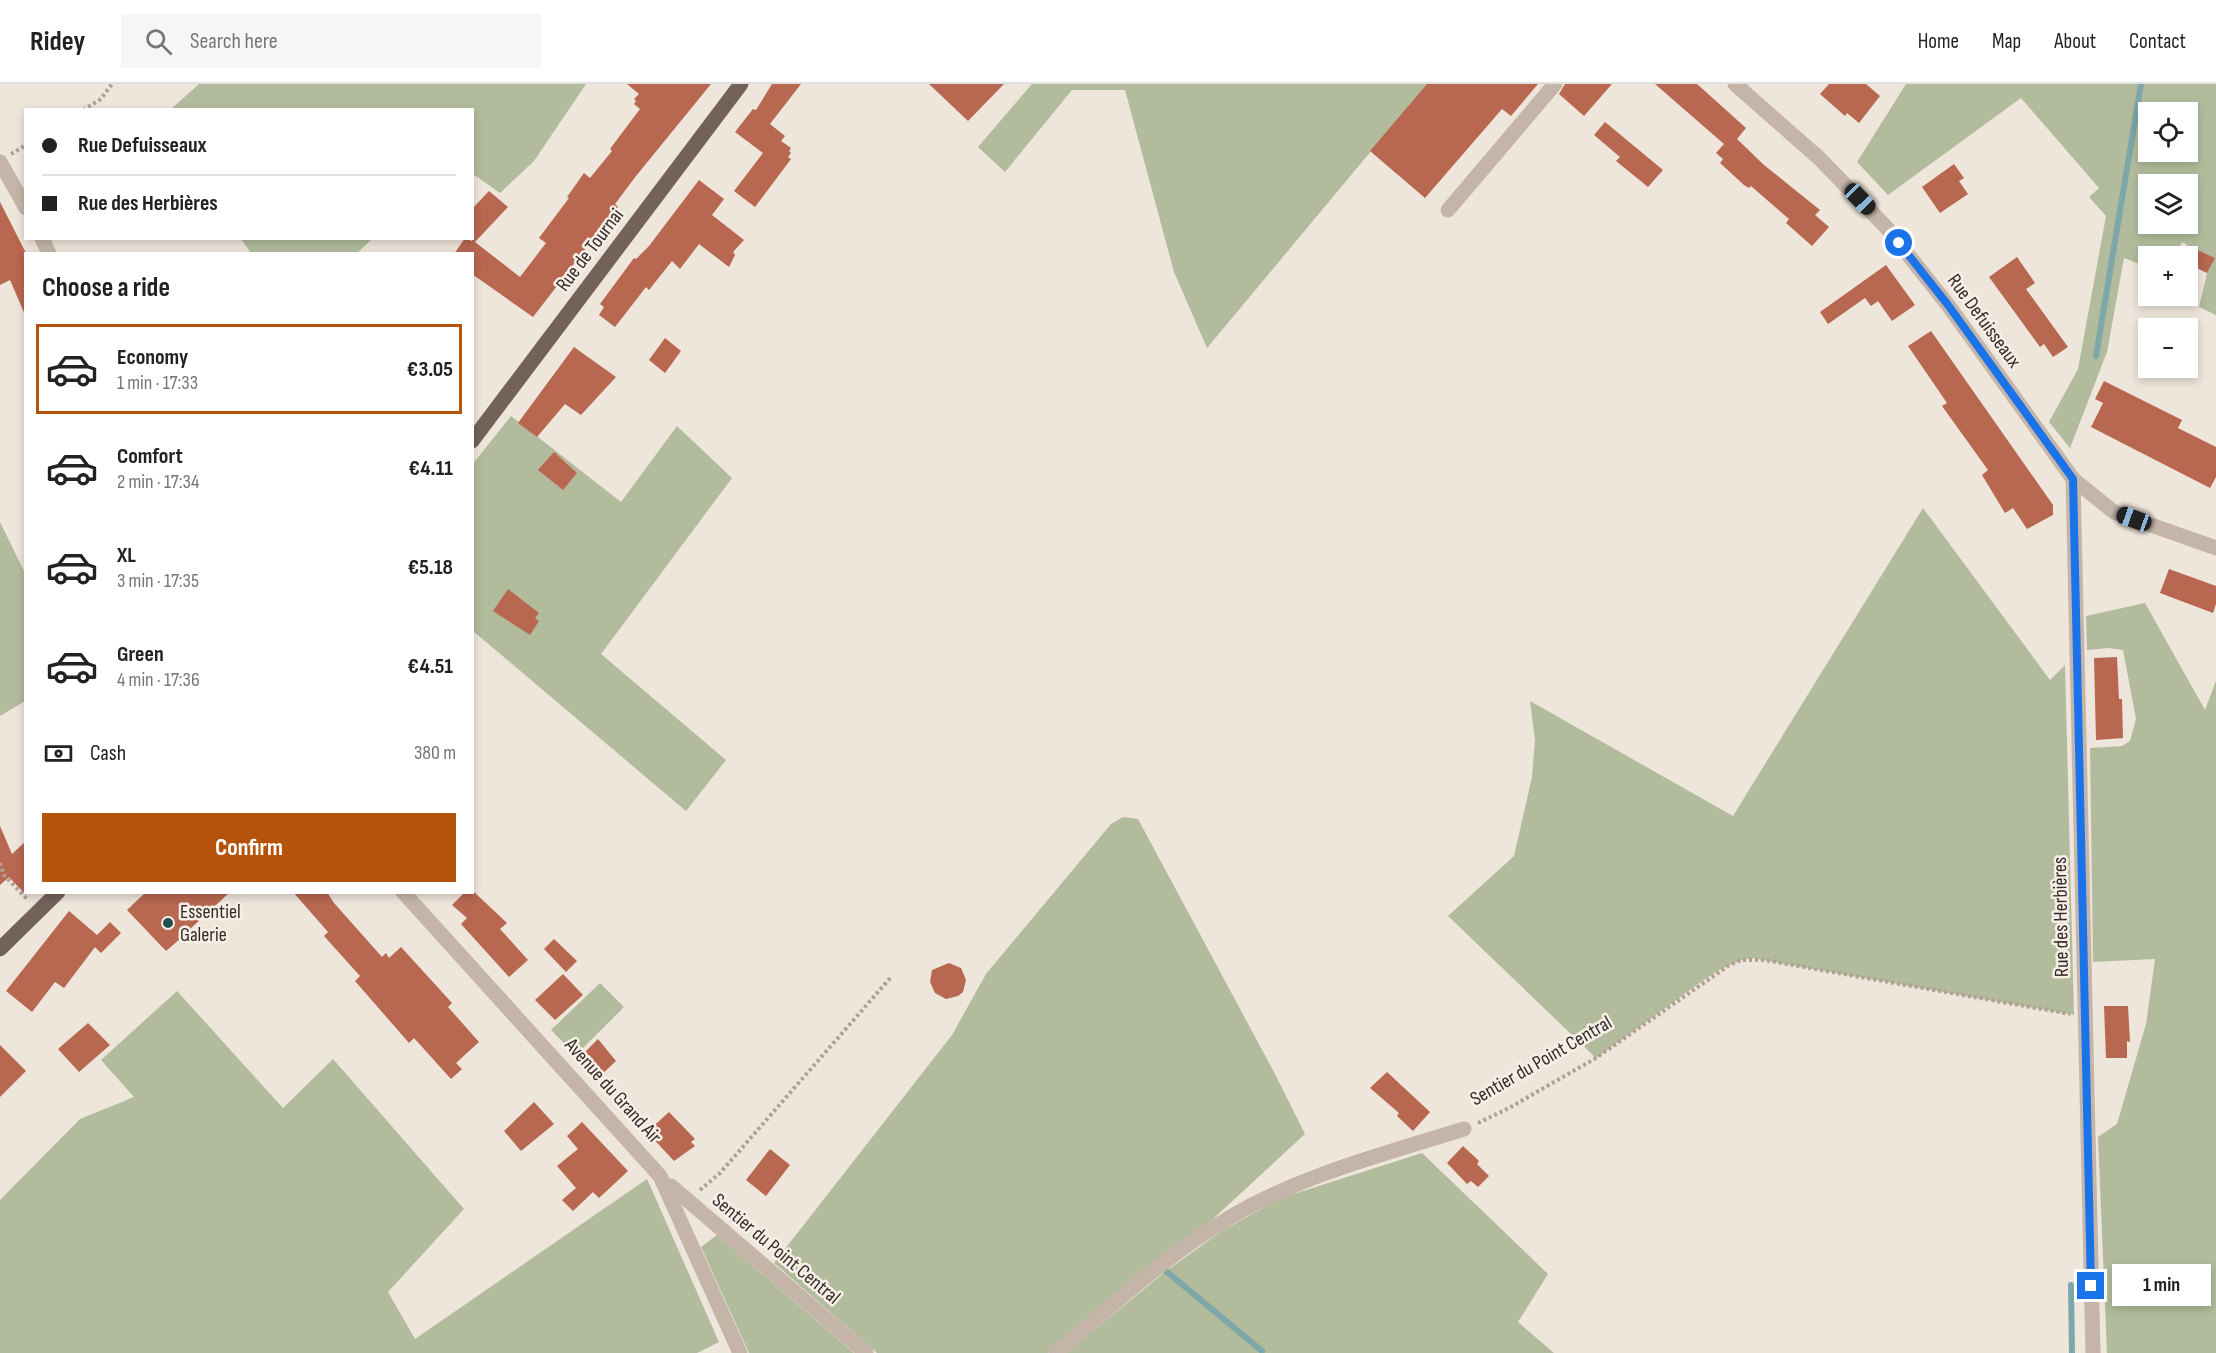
<!DOCTYPE html>
<meta charset="utf-8">
<style>
body{margin:0;font-family:"Sofia Sans Condensed",sans-serif;background:#f6f6f6;color:#222;height:100vh;display:flex;flex-direction:column;font-size:22px;white-space:nowrap}
*{box-sizing:border-box;margin:0}
p{font-size:20px;color:#767676}
.icon{flex:none;width:33px;height:33px;fill:none;stroke:currentColor;stroke-width:2;stroke-linecap:round;stroke-linejoin:round}
.map{position:relative;flex:1;overflow:hidden}
.drawer{position:absolute;left:24px;top:168px;width:450px;height:642px;display:flex;flex-direction:column;background:#fff;border-radius:0px;box-shadow:0 3px 9px #0003}
.drawer>*{flex:none}
.banner{position:absolute;left:24px;top:24px;width:450px;height:132px;border-radius:0px;box-shadow:0 3px 9px #0003;display:grid;align-content:center;height:132px;padding:0 18px;background:#fff}
.fabs{position:absolute;left:2138px;top:18px;display:grid;gap:12px}
.fabs a{display:grid;place-items:center;width:60px;height:60px;border-radius:0px;background:#fff;box-shadow:0 3px 9px #0003;font-size:30px}
.end{position:absolute;width:27px;height:27px;margin:-14px;border:8px solid #1a73e8;background:#fff;box-shadow:0 0 0 3px #fff}
.from{border-radius:50%}
.bubble{position:absolute;height:42px;border-radius:0px;background:#fff;box-shadow:0 3px 9px #0003;font-size:20px;font-weight:700;line-height:42px;text-align:center}
.car{position:absolute;width:18px;height:36px;margin:-18px -9px;border-radius:8px;box-shadow:0 0 4px 2px #0007;background:linear-gradient(#222 24%,#8ab4d8 0 40%,#222 0 76%,#8ab4d8 0 86%,#222 0)}
.banner b{display:flex;align-items:center;gap:21px;height:57px;font-size:22px}
.banner b+b{border-top:2px solid #e0e0e0}
.banner i{width:15px;height:15px;background:#222}
ul{padding:0;list-style:none}
li{display:flex;align-items:center;gap:18px;height:90px;margin:0 12px 9px;padding:0 6px;border:3px solid transparent;border-radius:0px}
li div{flex:1}
li b{display:block;font-size:22px}
li em{font-style:normal;font-weight:700}
li.active{border-color:#b45309}
li>.icon{width:54px;height:54px;stroke-width:1.5}
h2{padding:0 18px;font-size:27px;line-height:72px}
.pay{display:flex;align-items:center;gap:15px;height:66px;padding:0 18px;font-size:22px}
.pay p{margin-inline-start:auto}
.button{display:flex;gap:12px;margin-top:auto;padding:12px 18px}
.button a{flex:1;height:69px;border-radius:0px;background:#b45309;color:#fff;font-size:24px;font-weight:700;line-height:69px;text-align:center}
header{display:flex;align-items:center;gap:36px;box-sizing:border-box;height:84px;padding:0 30px;background:#fff;border-bottom:2px solid #e0e0e0}
header strong{font-size:28px}
nav{display:flex;gap:33px;margin-inline-start:auto;font-size:21px}
.search{width:420px;height:54px;background:#f6f6f6;display:flex;align-items:center;gap:15px;box-sizing:border-box;padding:0 21px;border-radius:0px;color:#767676;font-size:22px}
.map>svg:first-child{display:block}
</style>
<header>
<strong>Ridey</strong>
<div class="search"><svg class="icon" aria-label="search" viewBox="0 0 24 24"><circle cx="10" cy="10" r="6"/><path d="M15 15l6 6"/></svg>Search here</div>
<nav><a>Home</a><a>Map</a><a>About</a><a>Contact</a></nav>
</header>
<div class="map">
<svg width="2216" height="1269" viewBox="0 0 2216 1269">
<rect width="100%" height="100%" fill="#eee5db"/>
<g fill="#b2bc9d" fill-rule="evenodd">
<path d="M199 0H586L534 77 500 109 473 90 472 26 171 25Z"/>
<path d="M1032 0H1427L1207 264 1174 188 1125 6H1072L1005 88 978 63Z"/>
<path d="M1906 0H2216V231L2199 223 2207 189 2214 174 2182 158 2177 169 2163 162 2159 172H2148V183L2124 174 2107 268 2070 364 2049 338 2078 285 2106 132 2089 113 2099 104 2021 14 1888 111 1857 78ZM2148 28H2187V68H2148ZM2148 100H2187V140H2148Z"/>
<path d="M241 155H372L356 170 251 169Z"/>
<path d="M511 332 621 418 677 342 732 394 601 570 726 676 686 727 473 547 472 381Z"/>
<path d="M1923 424 2050 596 2065 581 2074 931 1751 874C1722 879 1695 903 1671 920 1646 938 1621 956 1596 974L1448 832 1514 772 1532 693 1535 656 1530 617 1733 732Z"/>
<path d="M0 438 25 489V617L0 632Z"/>
<path d="M2145 519 2205 626 2216 597V1269H2107L2098 1053 2117 1040 2146 940 2155 875 2093 878 2090 664 2122 662 2130 657 2136 635 2123 566 2108 564 2087 566 2086 532Z"/>
<path d="M1123 733 1138 735 1275 990 1305 1050 1202 1145 1159 1175 1048 1269H877L774 1179 952 951 986 890 1111 740Z"/>
<path d="M600 899 624 923 576 971 551 946Z"/>
<path d="M177 907 283 1024 333 975 464 1125 388 1208 415 1255 647 1095 719 1258 697 1269H0V1116L80 1035 134 1013 101 976Z"/>
<path d="M1422 1069 1548 1190 1518 1238 1554 1269H1066L1166 1187 1222 1147 1252 1130 1281 1114Z"/>
<path d="M717 1151 854 1269H749L701 1163Z"/>
</g>
<g fill="none" stroke-linecap="round" stroke-linejoin="round">
<g stroke="#7da7a8" stroke-width="6">
<path d="M2096 272 2141 0"/>
<path d="M1166 1187 1262 1267"/>
<path d="M2071 1201 2072 1269"/>
</g>
</g>
<g fill="#b86750">
<path d="M627 0H711L636 92 615 120 618 123 533 233 472 190V170H454L465 154 472 157V125L489 107 508 123 475 158 520 193 546 159 539 154 569 114 567 113 584 89 590 94 612 67 610 65 640 25 634 20 636 17 634 15 639 10Z"/>
<path d="M772 0H801L770 40 785 52 781 57 791 64 789 67 791 69 788 73 791 75 755 123 734 107 763 69 735 48 753 25 756 26Z"/>
<path d="M929 0H1004L968 37Z"/>
<path d="M1427 0H1538L1511 32 1502 25 1425 114 1370 67Z"/>
<path d="M1565 0H1612L1584 32 1559 10Z"/>
<path d="M1655 0H1697L1746 44 1737 55 1764 81 1820 126 1815 131 1829 143 1812 162 1786 139 1789 135 1751 102 1749 104 1744 101 1720 79 1723 75 1716 69 1724 60Z"/>
<path d="M1829 0H1866L1880 12 1859 39 1847 29 1845 32 1820 10Z"/>
<path d="M1605 38 1663 86 1648 103 1616 77 1620 73 1594 51Z"/>
<path d="M1954 80 1964 94 1959 97 1968 110 1940 129 1922 103Z"/>
<path d="M699 96 724 115 712 131 744 156 733 168 735 171 729 183 699 160 680 185 672 177 649 206 646 203 615 243 599 231 604 223 600 220 634 174 636 175 649 162Z"/>
<path d="M0 118 26 169V233L10 196 0 201Z"/>
<path d="M2187 161 2215 174 2207 189 2187 179Z"/>
<path d="M2017 173 2035 199 2026 205 2068 263 2053 273 2044 260 2040 263 1989 193Z"/>
<path d="M1886 181 1915 221 1892 237 1878 217 1871 222 1865 214 1828 240 1820 228Z"/>
<path d="M1931 247 2053 421V431L2027 445 2013 424 2005 429 1982 391 1988 386 1942 322 1947 319 1908 262Z"/>
<path d="M665 254 681 267 665 289 649 276Z"/>
<path d="M574 263 616 293 581 331 565 320 537 353 518 339Z"/>
<path d="M2104 297 2182 336 2178 344 2216 363V393L2210 404 2091 343 2103 319 2095 315Z"/>
<path d="M554 368 577 389 563 406 538 386Z"/>
<path d="M2169 485 2216 502V520L2213 529 2160 509Z"/>
<path d="M508 505 539 529 535 534 539 537 530 551 493 527Z"/>
<path d="M2117 573 2119 615H2122L2123 654 2096 656 2094 574Z"/>
<path d="M0 742 12 770 26 757V811L9 793 0 801Z"/>
<path d="M472 806 507 839 500 845 528 876 509 893 461 840 467 834 452 821 465 808H472Z"/>
<path d="M146 808H230L190 845 195 850 184 860 180 855 166 867 127 826Z"/>
<path d="M293 808H327L334 819 382 873 386 869 389 874 401 863 452 919 448 923 479 958 456 979 462 985 451 995 414 954 409 959 355 897 360 892 324 852 328 848Z"/>
<path d="M69 827 97 851 110 838 121 849 101 869 95 863 64 904 55 898 32 928 6 907Z"/>
<path d="M554 855 577 877 566 888 544 865Z"/>
<path d="M949 879 961 884 966 896 963 908 958 912 946 915 935 909 930 898 932 886Z"/>
<path d="M563 890 583 911 555 936 535 916Z"/>
<path d="M2104 922H2128L2130 958 2127 957V974H2106Z"/>
<path d="M88 939 110 961 79 988 58 965Z"/>
<path d="M598 955 616 977 599 993 579 974Z"/>
<path d="M0 961 26 987 0 1013Z"/>
<path d="M1387 988 1430 1028 1413 1047 1397 1032 1399 1029 1370 1004Z"/>
<path d="M534 1018 554 1040 521 1067 504 1047Z"/>
<path d="M669 1028 695 1055 691 1058 695 1062 674 1077 647 1048Z"/>
<path d="M582 1038 628 1087 599 1114 593 1108 573 1127 562 1116 576 1104 557 1082 578 1065 567 1052Z"/>
<path d="M1463 1062 1479 1077 1477 1080 1489 1092 1478 1103 1471 1097 1467 1100 1447 1079Z"/>
<path d="M770 1065 790 1081 766 1112 746 1096Z"/>
</g>
<g fill="none" stroke-linecap="round" stroke-linejoin="round">
<g stroke="#b19f93" stroke-width="4" stroke-dasharray="3 3" stroke-linecap="butt">
<path d="M83 26 101 15 112 0"/>
<path d="M11 70 26 61"/>
<path d="M0 779 4 791 28 816"/>
<path d="M1478 1039 1509 1024 1596 974 1728 882 1741 876H1764L2070 930"/>
<path d="M700 1106 720 1089 892 892"/>
</g>
<g stroke="#c5b5a9" stroke-width="15">
<path d="M1735 0 1819 74 1886 143 1948 221 2073 395 2114 428 2216 464"/>
<path d="M0 78 26 124"/>
<path d="M1448 126 1555 0"/>
<path d="M42 154 49 170"/>
<path d="M2073 395 2093 1269"/>
<path d="M403 808 660 1092 740 1269"/>
<path d="M671 1102 866 1269"/>
<path d="M1056 1269C1111 1223 1166 1171 1229 1134 1298 1092 1387 1069 1464 1045"/>
</g>
<g stroke="#73625a" stroke-width="15">
<path d="M472 357 741 0"/>
<path d="M0 865 58 808"/>
</g>
</g>
<g fill="none" stroke-linecap="round" stroke-linejoin="round">
<path stroke="#1a73e8" stroke-width="8" d="M1899 159 1948 221 2073 395 2091 1202"/>
</g>
<circle fill="#224e50" stroke="#f7efe7" stroke-width="2" cx="168" cy="839" r="6"/>
<g text-anchor="middle" dominant-baseline="central" stroke-width="5" stroke-linejoin="round" paint-order="stroke">
<g font-size="20" fill="#332b28" stroke="#f7efe7">
<text transform="translate(590 166) rotate(-53)">Rue de Tournai</text>
<text transform="translate(1984 237) rotate(54)">Rue Defuisseaux</text>
<text transform="translate(2061 833) rotate(-91)">Rue des Herbières</text>
<text transform="translate(1541 977) rotate(-30)">Sentier du Point Central</text>
<text transform="translate(613 1007) rotate(48)">Avenue du Grand Air</text>
<text transform="translate(776 1165) rotate(40)">Sentier du Point Central</text>
</g>
<g font-size="20" fill="#332b28" stroke="#f7efe7" text-anchor="start">
<text x="180" y="828">Essentiel<tspan x="180" dy="23">Galerie</tspan></text>
</g>
</g>
</svg>
<div class="fabs">
<a><svg class="icon" aria-label="locate" viewBox="0 0 24 24"><circle cx="12" cy="12" r="6"/><path d="M12 2v4M12 18v4M2 12h4M18 12h4"/></svg></a>
<a><svg class="icon" aria-label="layers" viewBox="0 0 24 24"><path d="M12 4l9 5-9 5-9-5zM3 14l9 5 9-5"/></svg></a>
<a>+</a>
<a>−</a>
</div>
<i class="end from" style="left:1899px;top:159px"></i>
<i class="end" style="left:2091px;top:1202px"></i>
<div class="bubble" style="left:2112px;top:1180px;width:99px">1 min</div>
<i class="car" style="left:1860px;top:115px;rotate:136deg"></i>
<i class="car" style="left:2134px;top:435px;rotate:290deg"></i>
<div class="banner">
<b><i class="from"></i>Rue Defuisseaux</b>
<b><i></i>Rue des Herbières</b>
</div>
<section class="drawer">
<h2>Choose a ride</h2>
<ul>
<li class="active"><svg class="icon" aria-label="car" viewBox="0 0 24 24"><path d="M5 17H2v-5l4-1 3-4h7l3 4 3 1v5h-3M9 17h6M6 11h13"/><circle cx="7" cy="17" r="2"/><circle cx="17" cy="17" r="2"/></svg><div><b>Economy</b><p>1 min · 17:33</p></div><em>€3.05</em></li>
<li><svg class="icon" aria-label="car" viewBox="0 0 24 24"><path d="M5 17H2v-5l4-1 3-4h7l3 4 3 1v5h-3M9 17h6M6 11h13"/><circle cx="7" cy="17" r="2"/><circle cx="17" cy="17" r="2"/></svg><div><b>Comfort</b><p>2 min · 17:34</p></div><em>€4.11</em></li>
<li><svg class="icon" aria-label="car" viewBox="0 0 24 24"><path d="M5 17H2v-5l4-1 3-4h7l3 4 3 1v5h-3M9 17h6M6 11h13"/><circle cx="7" cy="17" r="2"/><circle cx="17" cy="17" r="2"/></svg><div><b>XL</b><p>3 min · 17:35</p></div><em>€5.18</em></li>
<li><svg class="icon" aria-label="car" viewBox="0 0 24 24"><path d="M5 17H2v-5l4-1 3-4h7l3 4 3 1v5h-3M9 17h6M6 11h13"/><circle cx="7" cy="17" r="2"/><circle cx="17" cy="17" r="2"/></svg><div><b>Green</b><p>4 min · 17:36</p></div><em>€4.51</em></li>
</ul>
<div class="pay"><svg class="icon" aria-label="cash" viewBox="0 0 24 24"><path d="M3 7h18v10H3z"/><circle cx="12" cy="12" r="2"/></svg>Cash<p>380 m</p></div>
<div class="button"><a>Confirm</a></div>
</section>
</div>
